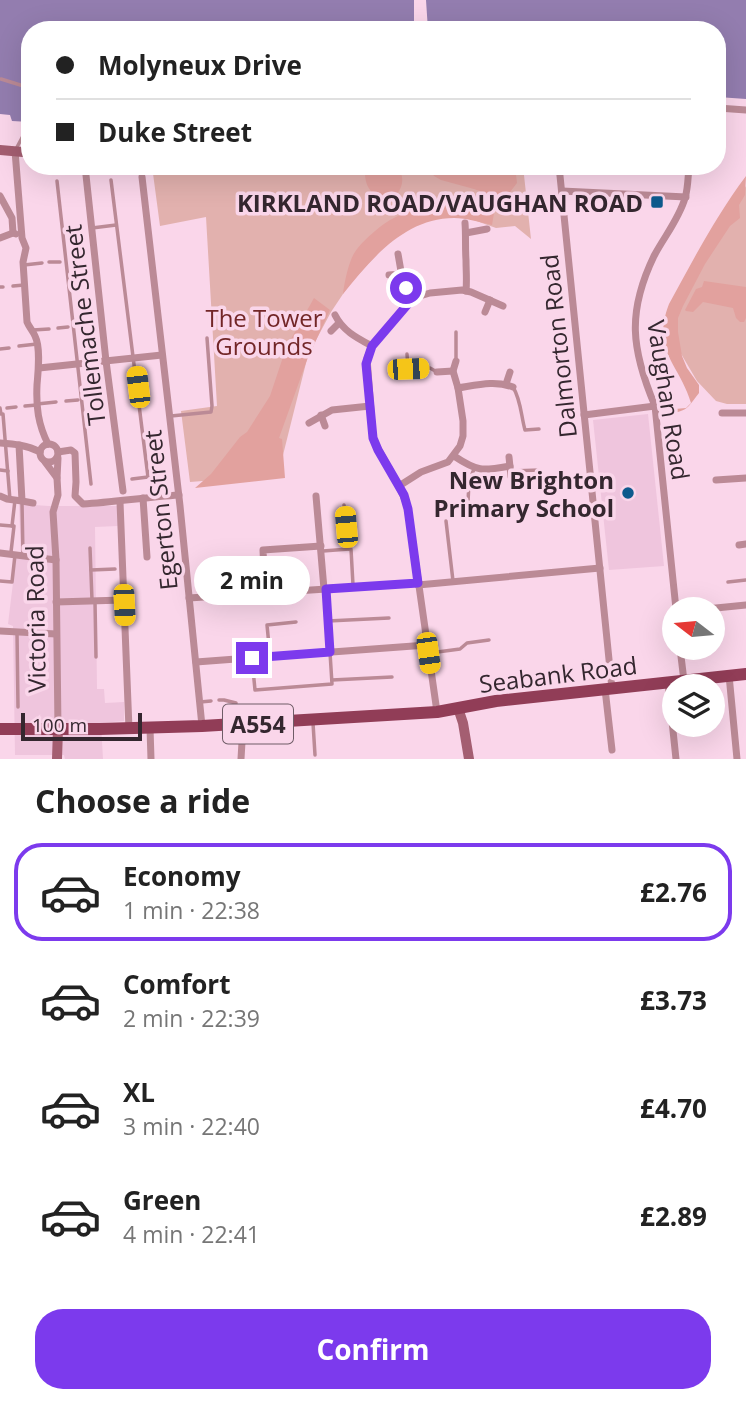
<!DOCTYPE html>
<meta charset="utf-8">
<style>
body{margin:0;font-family:"Open Sans",sans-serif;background:#f2f2f2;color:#222;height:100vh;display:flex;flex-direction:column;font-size:26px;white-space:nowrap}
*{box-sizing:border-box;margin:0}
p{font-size:23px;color:#767676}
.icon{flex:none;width:38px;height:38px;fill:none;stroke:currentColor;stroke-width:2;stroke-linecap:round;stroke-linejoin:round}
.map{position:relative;height:759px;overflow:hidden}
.panel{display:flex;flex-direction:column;background:#fff;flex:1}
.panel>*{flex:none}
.hud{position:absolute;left:21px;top:21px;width:705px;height:154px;border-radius:28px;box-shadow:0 7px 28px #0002;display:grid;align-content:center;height:154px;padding:0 35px;background:#fff}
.needle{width:46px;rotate:286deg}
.buttons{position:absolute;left:662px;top:597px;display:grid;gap:14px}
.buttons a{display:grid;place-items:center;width:63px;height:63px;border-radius:50%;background:#fff;box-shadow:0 7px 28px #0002;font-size:35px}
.scale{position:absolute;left:21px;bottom:18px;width:121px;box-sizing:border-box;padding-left:7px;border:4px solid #34272f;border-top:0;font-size:19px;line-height:24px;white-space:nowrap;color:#34272f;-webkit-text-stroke:5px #fad6ea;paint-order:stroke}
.end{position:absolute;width:32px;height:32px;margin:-16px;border:9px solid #7c3aed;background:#fff;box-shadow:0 0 0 4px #fff}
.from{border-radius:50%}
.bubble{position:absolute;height:49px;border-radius:24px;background:#fff;box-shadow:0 7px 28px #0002;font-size:23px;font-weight:700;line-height:49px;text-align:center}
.car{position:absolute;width:21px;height:42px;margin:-21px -10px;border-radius:9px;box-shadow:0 0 5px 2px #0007;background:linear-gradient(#f5c518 24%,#345 0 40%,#f5c518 0 76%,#345 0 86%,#f5c518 0)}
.hud b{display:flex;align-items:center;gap:24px;height:66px;font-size:26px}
.hud b+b{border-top:2px solid #e0e0e0}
.hud i{width:18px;height:18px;background:#222}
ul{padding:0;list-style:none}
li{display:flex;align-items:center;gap:21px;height:98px;margin:0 14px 10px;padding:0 21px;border:4px solid transparent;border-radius:28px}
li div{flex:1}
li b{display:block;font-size:26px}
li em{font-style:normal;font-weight:700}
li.on{border-color:#7c3aed}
li>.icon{width:63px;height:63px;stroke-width:1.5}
h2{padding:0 35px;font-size:32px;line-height:84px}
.button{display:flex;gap:14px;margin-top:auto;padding:14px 35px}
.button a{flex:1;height:80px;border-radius:28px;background:#7c3aed;color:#fff;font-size:28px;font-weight:700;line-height:80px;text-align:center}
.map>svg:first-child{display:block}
</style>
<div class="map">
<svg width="746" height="759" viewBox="0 0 746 759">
<rect width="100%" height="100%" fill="#fad6ea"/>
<g fill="#efc5dd">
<path d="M648 414 664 566 609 570 593 420Z"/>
<path d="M19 504 49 506H117L118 526 95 527 97 689H104L105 703 124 702V721L101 723 103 759H65L64 755H15L13 626 8 624 16 558H21Z"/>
</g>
<g fill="#e2b1ae">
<path d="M152 166H523L531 239 515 226 496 228 468 218 433 215 387 243 349 285 331 312 308 355 278 475 190 482 181 411 217 406 206 217 160 226Z"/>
<path d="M746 186V404H727L716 401 697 381 680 352 673 330 679 300Z"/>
</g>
<g fill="#e2a19e">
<path d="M366 166H397C404 175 404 185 397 194 376 206 361 186 366 166Z"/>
<path d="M428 166H515L517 183 504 200 474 189 441 180 434 176Z"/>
<path d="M746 176 745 195 739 205 740 218 730 226 705 264 683 306 678 318V332L682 356 687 368 699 385V393C687 409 687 411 667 414L664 410 686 408 691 403C679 363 651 351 669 304 693 260 716 216 746 176Z"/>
<path d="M445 204 472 206 494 213 492 225C479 222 467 218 454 218 405 218 371 259 343 294 344 284 349 260 355 252 361 242 382 224 392 219 407 210 428 208 445 204Z"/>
<path d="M704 281 746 287V318L744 322H740L736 318 733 308 703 302 693 312 686 311 685 310 696 289 702 287Z"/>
<path d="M314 298 330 310 307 360 279 438 282 439 285 478 195 488 211 474 240 437 247 432 270 396 286 348Z"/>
</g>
<g fill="#937daf">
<path d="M0 0H414V30H30V122L12 121 10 115 0 114Z"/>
<path d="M426 0H746V99L718 97V30H428Z"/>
</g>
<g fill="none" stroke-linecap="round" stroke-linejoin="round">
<g stroke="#bb8a96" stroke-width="3.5">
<path d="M1 79 30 88"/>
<path d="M16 149 24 134 30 133"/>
<path d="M111 180 148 477 132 479"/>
<path d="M57 181 91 484"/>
<path d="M92 228 116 225"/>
<path d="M49 262H60"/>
<path d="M24 265 42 263"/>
<path d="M13 286 24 285"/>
<path d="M0 287H3"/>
<path d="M58 328 68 327"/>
<path d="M33 330 49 329"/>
<path d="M456 332V359"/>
<path d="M19 346 37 344"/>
<path d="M0 349 9 348"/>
<path d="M407 354 408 369 430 368 437 372"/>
<path d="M513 387C521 400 521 416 525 430L539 429"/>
<path d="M66 401 78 400"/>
<path d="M37 404 56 402"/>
<path d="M25 406 37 405"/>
<path d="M0 408 1 414H3L10 500"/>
<path d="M7 408 16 407"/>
<path d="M171 416 211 412 212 406 207 338"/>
<path d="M0 470 8 471"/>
<path d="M511 471 540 470 547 483"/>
<path d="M22 503 23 555"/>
<path d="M452 504 468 502 469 482 474 469"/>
<path d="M344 505 349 549H351L353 585"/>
<path d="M446 521 453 581"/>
<path d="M0 525 12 526"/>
<path d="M90 548 92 600"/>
<path d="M323 551 349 549"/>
<path d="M11 552 14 526H12L15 500"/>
<path d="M91 570 115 569"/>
<path d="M0 581 12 582 15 555"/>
<path d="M728 582 746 580"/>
<path d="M326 589 328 621"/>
<path d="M95 602 96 657"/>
<path d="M17 632 18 707"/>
<path d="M430 653 460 649 467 643 489 640"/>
<path d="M270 656 267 625 296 622"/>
<path d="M252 659 255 690 332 684 328 621 389 618"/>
<path d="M332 680 392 677"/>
<path d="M219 700H224L236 703"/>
<path d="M200 702 211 701"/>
<path d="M313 723 315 755"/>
</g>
<g stroke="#bb8a96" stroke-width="7">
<path d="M718 108 746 110"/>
<path d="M15 151 22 238 26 248 23 262 27 322C29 327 33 331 35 336 41 348 38 372 37 385 36 407 38 424 48 444"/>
<path d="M85 166 106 361 123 491"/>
<path d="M559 166 612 689"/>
<path d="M142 177 180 506 202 726"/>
<path d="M562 191 686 197"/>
<path d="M0 196 12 218 13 233"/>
<path d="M465 223C466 236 465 247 466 260 466 271 467 280 466 291"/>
<path d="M466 233 487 229"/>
<path d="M0 238 13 233 16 234"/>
<path d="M398 254 402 277 413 298"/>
<path d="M389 275 401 274"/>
<path d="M485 312 490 300"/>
<path d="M335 315C343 331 357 338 372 346"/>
<path d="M331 331 339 323"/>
<path d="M39 368 162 355"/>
<path d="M437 372 453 371"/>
<path d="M506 384 510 372"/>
<path d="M458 388C477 385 495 380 513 387"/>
<path d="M722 413H746"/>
<path d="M321 415 325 426"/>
<path d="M584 415 655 406"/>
<path d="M309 423 332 410 370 406"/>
<path d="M0 443C14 444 27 445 40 452"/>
<circle cx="49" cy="453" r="9"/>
<path d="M19 445 22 501 33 503"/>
<path d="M58 452 71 450 75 453 76 482 75 496 83 504C115 502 147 497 179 495"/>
<path d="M454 456C478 472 482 471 510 466"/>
<path d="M509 457 511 477"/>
<path d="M45 462 57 478 58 458"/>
<path d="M57 478 58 495 53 512 56 560 58 729"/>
<path d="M716 480 746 478"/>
<path d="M399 486 421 472 448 462 460 446 463 436V421L458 388 453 371 456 361"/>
<path d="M0 496 7 499 22 501"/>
<path d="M316 496 324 589"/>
<path d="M143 498 147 557"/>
<path d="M120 502 129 729"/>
<path d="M739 545 746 544"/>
<path d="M0 553 56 560"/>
<path d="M418 585 600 568"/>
<path d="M265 593 263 550 321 546"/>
<path d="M189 598 418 583"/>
<path d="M56 602 123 600"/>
<path d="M676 609 655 406C631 349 627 312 654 256 664 237 679 219 685 198 688 189 688 177 689 166"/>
<path d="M706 609 746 605"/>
<path d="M0 631 56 634"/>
<path d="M680 648 684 681"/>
<path d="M196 662 427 645"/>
<path d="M729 675 737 759"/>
<path d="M668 683 676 759"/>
<path d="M605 689 612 750"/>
<path d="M437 712 408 509C401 484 384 463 373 438L367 358 372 346 413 298 430 293 462 290 471 292 503 306"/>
<path d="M150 728 151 759"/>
<path d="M241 759 243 725"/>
</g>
<g stroke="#a45e71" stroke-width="10">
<path d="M0 150 23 152 30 150"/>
<path d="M458 708 463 723 469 759"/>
<path d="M57 759 58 729"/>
</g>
<path stroke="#913d57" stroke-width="12" d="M0 729H100L202 726 437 712 496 701 746 674"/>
</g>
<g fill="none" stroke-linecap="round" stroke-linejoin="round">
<path stroke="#7c3aed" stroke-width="9" d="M252 658 330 652 326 589 418 583 408 509 404 495 378 450 373 438 366 364 372 346 413 298 406 288"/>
</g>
<g fill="#0e5a8d" stroke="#fad6ea" stroke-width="2.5">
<rect x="650" y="195" width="14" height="14" rx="3.5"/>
<circle cx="628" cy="493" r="7"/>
</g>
<g text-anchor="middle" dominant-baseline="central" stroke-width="7" stroke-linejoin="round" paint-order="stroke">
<rect fill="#fad6ea" stroke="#6f5c67" stroke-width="2" x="223" y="704.5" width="70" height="39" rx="5"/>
<g font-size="23" font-weight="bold" fill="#34272f">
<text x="258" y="724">A554</text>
</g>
<g font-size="24" font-weight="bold" fill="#34272f" stroke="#fad6ea" text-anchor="end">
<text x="643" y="202">KIRKLAND ROAD/VAUGHAN ROAD</text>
<text x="614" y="479">New Brighton<tspan x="614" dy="28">Primary School</tspan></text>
</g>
<g font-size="24" fill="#722627" stroke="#fad6ea">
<text x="264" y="317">The Tower<tspan x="264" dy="28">Grounds</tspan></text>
</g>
<g font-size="24" fill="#34272f" stroke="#fad6ea">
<text transform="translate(84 325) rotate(-97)">Tollemache Street</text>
<text transform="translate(558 346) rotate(-96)">Dalmorton Road</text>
<text transform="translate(669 400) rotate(81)">Vaughan Road</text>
<text transform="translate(160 510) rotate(-96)">Egerton Street</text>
<text transform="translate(35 619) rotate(-91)">Victoria Road</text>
<text transform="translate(558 674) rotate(-7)">Seabank Road</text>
</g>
</g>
</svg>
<div class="buttons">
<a><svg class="needle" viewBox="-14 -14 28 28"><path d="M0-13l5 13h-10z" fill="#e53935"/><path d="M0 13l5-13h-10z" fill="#767676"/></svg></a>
<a><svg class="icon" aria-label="layers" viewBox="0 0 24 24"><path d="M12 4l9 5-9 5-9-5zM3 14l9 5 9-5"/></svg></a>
</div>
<div class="scale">100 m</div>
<i class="end from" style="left:406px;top:288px"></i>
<i class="end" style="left:252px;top:658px"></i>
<div class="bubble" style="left:194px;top:556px;width:116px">2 min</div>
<i class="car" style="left:408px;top:369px;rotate:88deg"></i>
<i class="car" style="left:138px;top:387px;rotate:353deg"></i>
<i class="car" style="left:346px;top:527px;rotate:355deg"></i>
<i class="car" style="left:124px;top:605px;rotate:177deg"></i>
<i class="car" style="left:428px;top:653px;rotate:172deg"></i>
<div class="hud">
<b><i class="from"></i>Molyneux Drive</b>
<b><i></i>Duke Street</b>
</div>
</div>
<section class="panel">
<h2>Choose a ride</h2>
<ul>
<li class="on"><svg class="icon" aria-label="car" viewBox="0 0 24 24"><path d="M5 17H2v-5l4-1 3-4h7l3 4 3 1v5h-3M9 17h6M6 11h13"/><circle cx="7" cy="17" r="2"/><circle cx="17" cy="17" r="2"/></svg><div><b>Economy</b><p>1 min · 22:38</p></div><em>£2.76</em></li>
<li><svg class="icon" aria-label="car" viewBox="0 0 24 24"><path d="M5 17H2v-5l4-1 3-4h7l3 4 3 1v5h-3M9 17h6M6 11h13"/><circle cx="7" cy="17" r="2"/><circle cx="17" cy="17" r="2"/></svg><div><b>Comfort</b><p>2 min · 22:39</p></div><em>£3.73</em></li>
<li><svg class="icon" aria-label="car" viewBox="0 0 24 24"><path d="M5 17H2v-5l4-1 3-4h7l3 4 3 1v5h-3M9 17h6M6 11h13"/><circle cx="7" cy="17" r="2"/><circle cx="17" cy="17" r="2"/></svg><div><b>XL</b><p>3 min · 22:40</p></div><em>£4.70</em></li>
<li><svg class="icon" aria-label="car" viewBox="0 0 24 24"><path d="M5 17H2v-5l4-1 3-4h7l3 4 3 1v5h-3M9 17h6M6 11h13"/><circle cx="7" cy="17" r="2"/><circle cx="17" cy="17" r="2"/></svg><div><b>Green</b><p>4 min · 22:41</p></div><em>£2.89</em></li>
</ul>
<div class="button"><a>Confirm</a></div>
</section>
